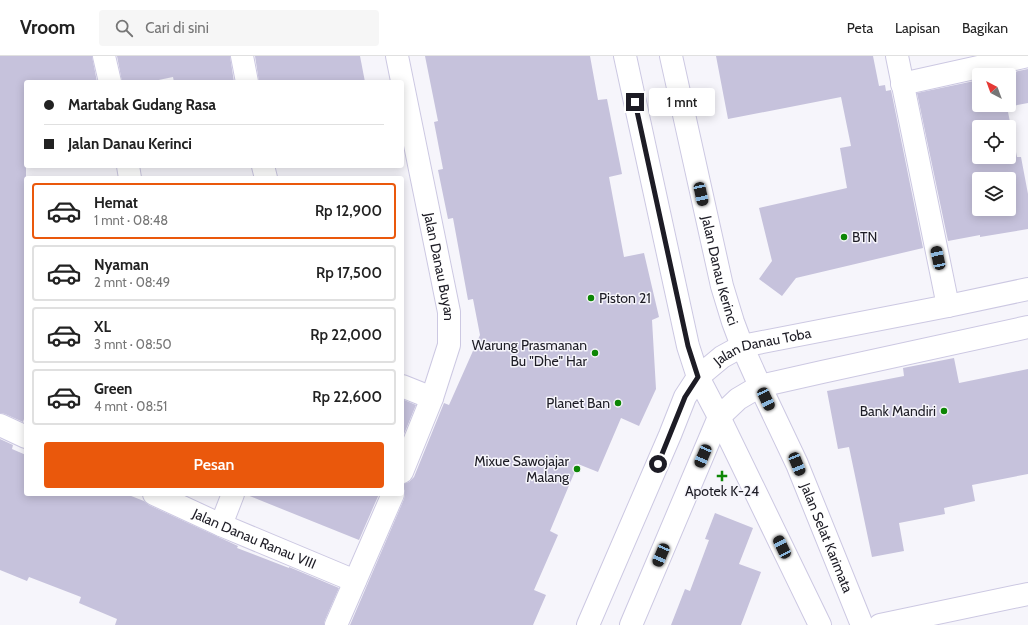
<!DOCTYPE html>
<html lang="id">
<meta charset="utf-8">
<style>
body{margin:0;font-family:Cabin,sans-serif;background:#f6f6f6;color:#222;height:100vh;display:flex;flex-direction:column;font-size:15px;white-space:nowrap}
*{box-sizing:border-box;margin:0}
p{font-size:13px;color:#767676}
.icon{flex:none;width:22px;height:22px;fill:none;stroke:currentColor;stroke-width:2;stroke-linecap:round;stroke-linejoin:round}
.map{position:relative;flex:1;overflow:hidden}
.details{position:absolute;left:24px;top:120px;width:380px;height:320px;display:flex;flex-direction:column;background:#fff;border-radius:4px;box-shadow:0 2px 10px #0003}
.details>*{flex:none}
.hud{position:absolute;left:24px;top:24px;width:380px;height:88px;border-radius:4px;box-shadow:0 2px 10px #0003;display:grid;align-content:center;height:88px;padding:0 20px;background:#fff}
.needle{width:26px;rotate:319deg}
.fabs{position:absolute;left:972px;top:12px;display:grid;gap:8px}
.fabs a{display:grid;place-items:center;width:44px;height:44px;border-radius:4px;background:#fff;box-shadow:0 2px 10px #0003;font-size:20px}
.end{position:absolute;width:18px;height:18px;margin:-9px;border:5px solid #1d1c25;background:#fff;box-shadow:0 0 0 2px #fff}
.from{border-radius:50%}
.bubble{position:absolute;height:28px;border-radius:4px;background:#fff;box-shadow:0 2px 10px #0003;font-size:13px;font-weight:600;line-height:28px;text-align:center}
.car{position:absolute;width:12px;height:24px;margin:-12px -6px;border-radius:5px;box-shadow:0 0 3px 1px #0007;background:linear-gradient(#222 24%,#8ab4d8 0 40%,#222 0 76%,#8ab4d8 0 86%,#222 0)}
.hud b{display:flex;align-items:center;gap:14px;height:38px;font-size:15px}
.hud b+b{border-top:1px solid #e0e0e0}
.hud i{width:10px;height:10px;background:#222}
ul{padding:7px 0 0;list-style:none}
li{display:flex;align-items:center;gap:12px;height:56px;margin:0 8px 6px;padding:0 12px;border:2px solid #e0e0e0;border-radius:4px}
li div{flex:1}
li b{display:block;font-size:15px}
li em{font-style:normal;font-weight:600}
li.on{border-color:#ea580c}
li>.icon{width:36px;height:36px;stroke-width:1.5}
.cta{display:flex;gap:8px;margin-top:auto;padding:8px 20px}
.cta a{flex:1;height:46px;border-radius:4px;background:#ea580c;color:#fff;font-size:16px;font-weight:600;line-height:46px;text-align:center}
header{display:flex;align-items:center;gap:24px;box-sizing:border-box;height:56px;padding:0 20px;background:#fff;border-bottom:1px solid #e0e0e0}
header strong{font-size:19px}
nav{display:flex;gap:22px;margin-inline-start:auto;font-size:14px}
.search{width:280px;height:36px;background:#f6f6f6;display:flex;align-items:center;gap:10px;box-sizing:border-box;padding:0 14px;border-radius:4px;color:#767676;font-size:15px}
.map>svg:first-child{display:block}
</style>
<header>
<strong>Vroom</strong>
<div class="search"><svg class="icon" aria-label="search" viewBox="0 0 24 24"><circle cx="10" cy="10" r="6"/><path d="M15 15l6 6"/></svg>Cari di sini</div>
<nav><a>Peta</a><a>Lapisan</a><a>Bagikan</a></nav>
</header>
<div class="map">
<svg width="1028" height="569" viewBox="0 0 1028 569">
<rect width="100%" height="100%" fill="#f6f5fb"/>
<g fill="#c6c2dc" fill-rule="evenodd">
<path d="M0 0H92L97 26H26V357L23 366 5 358 0 357Z"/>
<path d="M117 0H230L234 26H174L173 21 149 26H122Z"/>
<path d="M255 0H360L365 26H259Z"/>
<path d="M425 0H590L598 44 607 43 622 118 609 121 624 201 644 197 659 261 652 264 656 333 639 370 621 362 598 416 578 408 550 475 558 479 534 534 546 539 533 569H350L404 443 405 436 402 428 409 426 414 421 444 347 449 349 480 279 473 243 468 244 453 162 448 163 438 114 443 113 434 66 438 65Z"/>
<path d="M716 0H873L879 30 885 29 886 35 891 34 923 192 796 222 782 240 759 223 772 205 759 152 847 132 840 92 851 90 841 41 728 63Z"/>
<path d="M1028 13V47L1007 51 1017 101H1021L1028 138V173L980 181V179L948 185 917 37 979 24V49H1009V19H1000ZM979 71H1009V101H979ZM979 123H1009V153H979Z"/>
<path d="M954 302 959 327 1028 313V418L972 429 975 445 944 452 945 458 899 467 904 495 872 501 849 391 838 393 827 335 904 320 903 312Z"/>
<path d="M402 343 416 349 402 383Z"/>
<path d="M0 383 13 389 12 393 26 399V438H126L144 445 149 449 238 490 237 492 289 512V511L339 532 325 564 324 569H115L117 563 79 547 81 541 29 521 27 525 0 514Z"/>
<path d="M248 438H379L359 484 247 439Z"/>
<path d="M715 457 753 472 739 508 761 516 741 569H671L685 533 690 535 709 484 705 483Z"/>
</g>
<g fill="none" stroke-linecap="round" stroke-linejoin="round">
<defs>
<g id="street">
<path d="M104 0 110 26"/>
<path d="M242 0 247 26"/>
<path id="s1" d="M397 0 449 256V289L432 342 402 416"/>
<path d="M897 0 948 250"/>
<path d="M902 28 1028 0"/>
<path d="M128 110 130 122"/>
<path d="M263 110 266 122"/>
<path d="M402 330 432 342"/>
<path id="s2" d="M760 330 797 408 862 569"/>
<path d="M719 361 820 569"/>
<path d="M0 369 26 381"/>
<path id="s3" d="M154 438 221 469 355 525"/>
<path d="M221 469 233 438"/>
<path d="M336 569 393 438"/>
<path d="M880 569 1028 538"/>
</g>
<g id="secondary">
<path d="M625 0 688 290 698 321 719 361"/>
<path id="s4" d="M671 0 722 230 733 266 742 290 760 330"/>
</g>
<g id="primary">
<path id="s5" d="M588 569 670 379 685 341 698 321 722 301 742 290 948 250 1028 233"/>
<path d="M631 569 719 361 738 343 760 330 822 316 1028 271"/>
</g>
</defs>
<use href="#street" stroke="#ccc8e2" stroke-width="24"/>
<use href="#secondary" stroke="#ccc8e2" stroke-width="24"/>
<use href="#primary" stroke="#ccc8e2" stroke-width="24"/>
<use href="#street" stroke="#fff" stroke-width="22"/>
<use href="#secondary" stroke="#fff" stroke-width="22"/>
<use href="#primary" stroke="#fff" stroke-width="22"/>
</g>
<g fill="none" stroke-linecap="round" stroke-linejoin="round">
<path stroke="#1d1c25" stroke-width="5" d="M635 46 688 290 698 321 685 341 658 408"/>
</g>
<g fill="#0c8605" stroke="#f6f5fb" stroke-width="1.5">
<circle cx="844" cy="181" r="4"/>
<circle cx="591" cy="242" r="4"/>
<circle cx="595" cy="297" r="4"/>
<circle cx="618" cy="347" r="4"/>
<circle cx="944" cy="355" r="4"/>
<circle cx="577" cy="413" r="4"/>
<path d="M720 414h4v4h4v4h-4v4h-4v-4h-4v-4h4z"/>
</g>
<g text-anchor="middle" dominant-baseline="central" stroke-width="3" stroke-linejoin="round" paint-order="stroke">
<g font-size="14" fill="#1d1c25" stroke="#f6f5fb" text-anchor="end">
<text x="852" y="181" text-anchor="start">BTN</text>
<text x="599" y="242" text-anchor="start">Piston 21</text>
<text x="587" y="289">Warung Prasmanan<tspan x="587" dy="16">Bu "Dhe" Har</tspan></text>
<text x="610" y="347">Planet Ban</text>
<text x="936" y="355">Bank Mandiri</text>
<text x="569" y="405">Mixue Sawojajar<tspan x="569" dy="16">Malang</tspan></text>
<text x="722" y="435" text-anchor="middle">Apotek K-24</text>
</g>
<g font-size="14" fill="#1d1c25" stroke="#f6f5fb">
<text stroke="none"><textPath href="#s1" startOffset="215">Jalan Danau Buyan</textPath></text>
<text stroke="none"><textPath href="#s4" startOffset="220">Jalan Danau Kerinci</textPath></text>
<text stroke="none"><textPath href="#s5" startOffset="345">Jalan Danau Toba</textPath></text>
<text stroke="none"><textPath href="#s3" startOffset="110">Jalan Danau Ranau VIII</textPath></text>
<text stroke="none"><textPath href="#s2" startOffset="166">Jalan Selat Karimata</textPath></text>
</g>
</g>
</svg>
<div class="fabs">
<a><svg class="needle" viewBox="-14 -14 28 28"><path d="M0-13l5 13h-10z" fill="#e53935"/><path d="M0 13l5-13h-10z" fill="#767676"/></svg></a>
<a><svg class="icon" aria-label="locate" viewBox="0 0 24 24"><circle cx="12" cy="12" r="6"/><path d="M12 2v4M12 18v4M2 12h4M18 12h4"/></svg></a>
<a><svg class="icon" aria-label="layers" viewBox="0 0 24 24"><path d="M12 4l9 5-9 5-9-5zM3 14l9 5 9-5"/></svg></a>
</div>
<i class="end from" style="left:658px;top:408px"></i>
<i class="end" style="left:635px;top:46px"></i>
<div class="bubble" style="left:649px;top:32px;width:66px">1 mnt</div>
<i class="car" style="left:701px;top:138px;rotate:168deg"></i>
<i class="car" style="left:938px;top:202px;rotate:348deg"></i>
<i class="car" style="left:766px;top:343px;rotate:155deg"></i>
<i class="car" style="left:703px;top:400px;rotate:203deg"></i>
<i class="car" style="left:797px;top:408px;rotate:158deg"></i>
<i class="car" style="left:782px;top:491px;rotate:334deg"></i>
<i class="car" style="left:661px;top:499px;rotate:203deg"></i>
<div class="hud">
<b><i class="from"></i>Martabak Gudang Rasa</b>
<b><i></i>Jalan Danau Kerinci</b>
</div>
<section class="details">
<ul>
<li class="on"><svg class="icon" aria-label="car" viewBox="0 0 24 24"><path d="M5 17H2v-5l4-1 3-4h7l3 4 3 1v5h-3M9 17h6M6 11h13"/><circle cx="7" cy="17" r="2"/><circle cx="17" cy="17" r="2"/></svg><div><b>Hemat</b><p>1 mnt · 08:48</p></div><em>Rp 12,900</em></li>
<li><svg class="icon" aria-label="car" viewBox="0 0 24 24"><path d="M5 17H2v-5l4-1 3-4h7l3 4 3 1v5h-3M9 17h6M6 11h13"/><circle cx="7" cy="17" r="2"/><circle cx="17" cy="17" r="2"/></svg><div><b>Nyaman</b><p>2 mnt · 08:49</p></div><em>Rp 17,500</em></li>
<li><svg class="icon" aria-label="car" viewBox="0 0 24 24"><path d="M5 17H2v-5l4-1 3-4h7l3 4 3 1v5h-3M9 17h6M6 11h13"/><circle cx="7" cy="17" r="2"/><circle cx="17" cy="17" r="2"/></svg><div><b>XL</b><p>3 mnt · 08:50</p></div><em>Rp 22,000</em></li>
<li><svg class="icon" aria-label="car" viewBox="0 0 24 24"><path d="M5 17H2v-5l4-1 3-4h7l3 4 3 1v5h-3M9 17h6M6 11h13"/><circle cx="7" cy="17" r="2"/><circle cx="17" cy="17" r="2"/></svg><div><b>Green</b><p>4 mnt · 08:51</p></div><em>Rp 22,600</em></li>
</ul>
<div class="cta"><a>Pesan</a></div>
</section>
</div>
